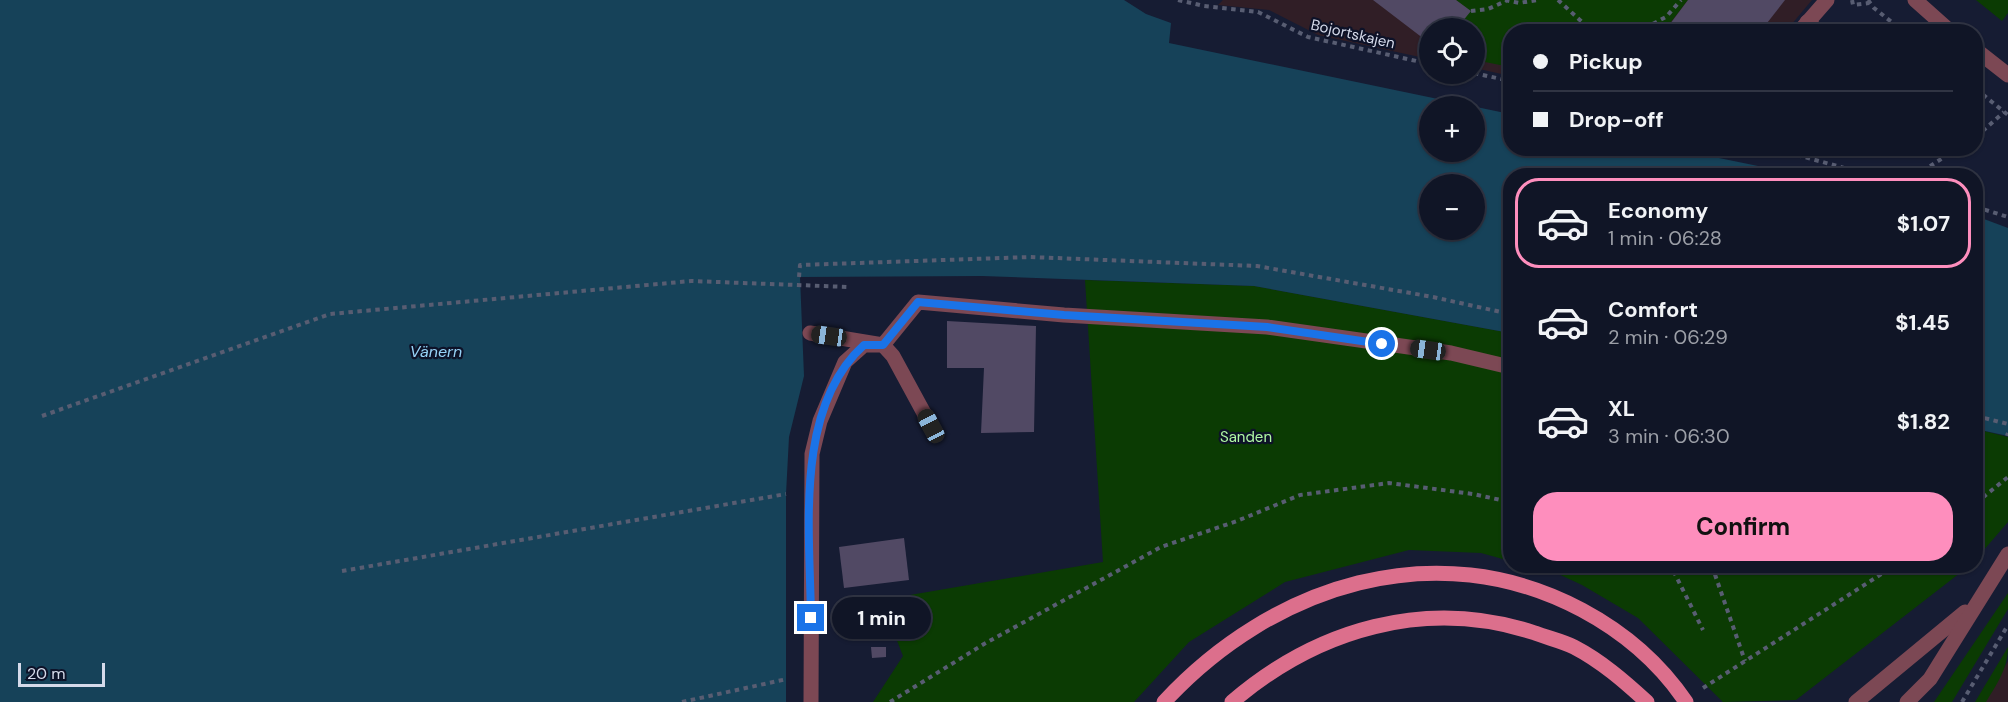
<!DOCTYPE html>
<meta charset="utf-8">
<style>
body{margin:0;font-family:"DM Sans",sans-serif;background:#191e2e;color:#f1f3f6;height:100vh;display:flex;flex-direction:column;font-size:22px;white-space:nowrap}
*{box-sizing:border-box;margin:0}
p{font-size:20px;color:#9c9fa7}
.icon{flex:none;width:33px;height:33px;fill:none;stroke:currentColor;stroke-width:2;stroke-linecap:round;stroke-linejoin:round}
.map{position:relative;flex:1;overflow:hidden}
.drawer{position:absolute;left:1503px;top:168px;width:480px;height:405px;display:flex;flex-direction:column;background:#101526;border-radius:24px;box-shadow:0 2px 4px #0004,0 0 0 2px #303443}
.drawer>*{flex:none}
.guide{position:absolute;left:1503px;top:24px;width:480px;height:132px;border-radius:24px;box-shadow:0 2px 4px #0004,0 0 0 2px #303443;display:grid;align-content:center;height:132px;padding:0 30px;background:#101526}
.fabs{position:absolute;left:1419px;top:18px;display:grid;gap:12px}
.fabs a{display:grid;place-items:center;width:66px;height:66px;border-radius:50%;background:#101526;box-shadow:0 2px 4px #0004,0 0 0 2px #303443;font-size:30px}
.scale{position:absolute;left:18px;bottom:15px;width:87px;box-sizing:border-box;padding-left:6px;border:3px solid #d5daea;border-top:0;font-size:16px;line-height:21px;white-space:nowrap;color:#d5daea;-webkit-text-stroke:4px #0d1228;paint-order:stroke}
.end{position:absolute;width:27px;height:27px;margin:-14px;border:8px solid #1a73e8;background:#fff;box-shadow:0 0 0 3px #fff}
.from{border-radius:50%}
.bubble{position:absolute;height:42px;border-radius:21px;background:#101526;box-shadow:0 2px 4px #0004,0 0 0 2px #303443;font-size:20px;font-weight:700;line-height:42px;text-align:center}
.car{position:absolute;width:18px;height:36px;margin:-18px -9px;border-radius:8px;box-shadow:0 0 4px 2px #0007;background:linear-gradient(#222 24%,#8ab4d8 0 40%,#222 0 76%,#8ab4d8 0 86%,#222 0)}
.guide b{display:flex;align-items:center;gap:21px;height:57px;font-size:22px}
.guide b+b{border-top:2px solid #303443}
.guide i{width:15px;height:15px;background:#f1f3f6}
ul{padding:10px 0 0;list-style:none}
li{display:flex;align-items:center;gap:18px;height:90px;margin:0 12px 9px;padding:0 18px;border:3px solid transparent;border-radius:24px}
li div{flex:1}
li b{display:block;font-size:22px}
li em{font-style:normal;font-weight:700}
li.selected{border-color:#fe8ebd}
li>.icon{width:54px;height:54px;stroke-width:1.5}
.action{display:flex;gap:12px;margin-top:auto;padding:12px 30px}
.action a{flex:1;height:69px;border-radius:24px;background:#fe8ebd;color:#111;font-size:24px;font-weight:700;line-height:69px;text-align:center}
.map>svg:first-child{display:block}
</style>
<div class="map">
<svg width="2008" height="702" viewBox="0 0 2008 702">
<rect width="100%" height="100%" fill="#161c33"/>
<g fill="#301e26">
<path d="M1223 0H1812L1786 31 1510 32V76L1475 68 1474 28H1430L1429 59 1318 35 1269 10 1218 5Z"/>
<path d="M2008 661V702H1985Z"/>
</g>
<g fill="#0b3b03">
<path d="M1456 0H1688L1664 31 1510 32V67L1475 60 1474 28H1457L1470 11Z"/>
<path d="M1976 0H2008V13L2002 21Z"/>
<path d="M1085 280 1254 286 1510 333V561L1481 553 1409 550 1285 582 1189 642 1134 702H873L903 656 896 638 874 641 875 601 1103 562Z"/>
<path d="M1976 429 2008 437V522L1976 559Z"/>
<path d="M1529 566H1969L1796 700 1723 702 1638 618 1582 585 1554 572Z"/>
<path d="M2008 593V609L1952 702H1934Z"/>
<path d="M2008 647C2008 668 1997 684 1986 702H1975Z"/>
</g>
<g fill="#164259" fill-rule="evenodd">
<path d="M0 0H1124L1146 14 1171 23 1169 43 1510 114V148L1675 149 1802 175 1510 176V333L1254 286 982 276 800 277 804 376 789 437 786 494V702H0ZM1430 106H1474V152H1430ZM1430 184H1474V230H1430Z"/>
<path d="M1976 216 2008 228V436L1976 429Z"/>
</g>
<g fill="#514964">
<path d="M1373 0H1456L1471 11 1457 28H1430L1428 42Z"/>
<path d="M1688 0H1785L1760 32H1664Z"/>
<path d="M947 321 1036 326 1034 432 981 433 984 368H947Z"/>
<path d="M904 538 909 580 844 588 839 547Z"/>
<path d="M871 647H886V657L872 658Z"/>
</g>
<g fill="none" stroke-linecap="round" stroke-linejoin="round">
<g stroke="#585d72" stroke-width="4" stroke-dasharray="4.5 4.5" stroke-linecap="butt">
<path d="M1178 0 1204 6 1258 12 1308 37 1430 64"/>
<path d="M1505 0 1519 3 1537 0"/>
<path d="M1558 0 1593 32"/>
<path d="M1852 0 1853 5 1869 3"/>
<path d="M1868 0 1874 8 1904 32"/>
<path d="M1471 11 1488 9 1506 1"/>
<path d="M1637 32 1666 17 1681 0"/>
<path d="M1474 73 1510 81"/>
<path d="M1976 89 2008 115"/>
<path d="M1976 137 2004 112"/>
<path d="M1771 148 1874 176"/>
<path d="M1915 176 1958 148"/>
<path d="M1976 207 2008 217"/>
<path d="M799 277 800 265 1030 257 1257 266 1433 297 1510 314"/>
<path d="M42 416 330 314 691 281 849 287"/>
<path d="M1976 416 2008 424"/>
<path d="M2007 436 2008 433"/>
<path d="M1976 503 2008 477"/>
<path d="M1667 566 1672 568 1703 630"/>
<path d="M1712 566 1745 661"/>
<path d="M342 571 786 494"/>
<path d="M1703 688 1894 566"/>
<path d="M682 702 787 679"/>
<path d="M890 702 984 644 1161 547 1237 521 1300 495 1389 483 1473 494 1510 502"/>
<path d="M1962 702 2008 625"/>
</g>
<g stroke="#7c4854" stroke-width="15">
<path d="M1915 0 1951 32"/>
<path d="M1807 22 1820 32"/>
<path d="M1799 32 1827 0"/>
<path d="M1976 50 2008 75"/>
<path d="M810 333 883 345 918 302 1064 315 1267 327 1451 353 1510 367"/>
<path d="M811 702 812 454 820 421 845 362 864 345H883L893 356 931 426"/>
<path d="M1856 702 1965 612"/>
<path d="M1907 702 1930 679 2008 554"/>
</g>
<g stroke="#dc6f8c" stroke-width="15">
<path d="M1164 702C1272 585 1436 532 1582 610 1625 633 1659 662 1686 702"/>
<path d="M1232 702C1317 629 1426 597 1535 633 1548 638 1562 641 1574 647 1601 661 1624 681 1647 702"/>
</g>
</g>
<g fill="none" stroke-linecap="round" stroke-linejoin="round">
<path stroke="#1a73e8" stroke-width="8" d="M811 618C810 531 794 408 864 345H883L918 302 1064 315 1267 327 1382 344"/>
</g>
<g text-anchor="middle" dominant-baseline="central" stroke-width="4.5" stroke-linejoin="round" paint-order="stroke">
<g font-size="15" fill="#d5daea" stroke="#0d1228">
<text transform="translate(1353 34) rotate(13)">Bojortskajen</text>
</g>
<g font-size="15" fill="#b0f8a4" stroke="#0d1228">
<text x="1246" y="437">Sanden</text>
</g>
<g font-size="16" font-style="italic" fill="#96d2f6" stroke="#0d1228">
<text x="436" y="351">Vänern</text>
</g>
</g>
</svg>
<div class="fabs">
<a><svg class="icon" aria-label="locate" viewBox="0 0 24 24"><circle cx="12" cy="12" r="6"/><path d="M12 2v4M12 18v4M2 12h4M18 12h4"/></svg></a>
<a>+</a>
<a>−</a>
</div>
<div class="scale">20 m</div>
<i class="end from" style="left:1382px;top:344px"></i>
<i class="end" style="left:811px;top:618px"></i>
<div class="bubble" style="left:832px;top:597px;width:99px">1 min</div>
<i class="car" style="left:829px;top:336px;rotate:278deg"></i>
<i class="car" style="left:1428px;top:350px;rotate:278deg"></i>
<i class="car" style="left:931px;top:426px;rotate:332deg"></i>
<div class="guide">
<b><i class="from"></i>Pickup</b>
<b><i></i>Drop-off</b>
</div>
<section class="drawer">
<ul>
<li class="selected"><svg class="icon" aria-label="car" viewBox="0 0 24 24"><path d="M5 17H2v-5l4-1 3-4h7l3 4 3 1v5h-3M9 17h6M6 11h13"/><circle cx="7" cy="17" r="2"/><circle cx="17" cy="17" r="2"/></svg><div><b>Economy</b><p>1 min · 06:28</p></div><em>$1.07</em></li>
<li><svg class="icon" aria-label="car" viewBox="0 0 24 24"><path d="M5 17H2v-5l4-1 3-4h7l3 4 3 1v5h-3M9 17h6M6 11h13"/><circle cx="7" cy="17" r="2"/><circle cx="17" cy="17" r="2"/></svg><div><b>Comfort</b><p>2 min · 06:29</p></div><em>$1.45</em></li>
<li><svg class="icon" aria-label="car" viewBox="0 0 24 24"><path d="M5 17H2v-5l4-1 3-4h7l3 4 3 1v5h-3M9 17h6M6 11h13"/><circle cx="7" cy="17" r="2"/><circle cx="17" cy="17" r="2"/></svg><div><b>XL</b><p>3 min · 06:30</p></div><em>$1.82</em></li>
</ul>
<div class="action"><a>Confirm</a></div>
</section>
</div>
